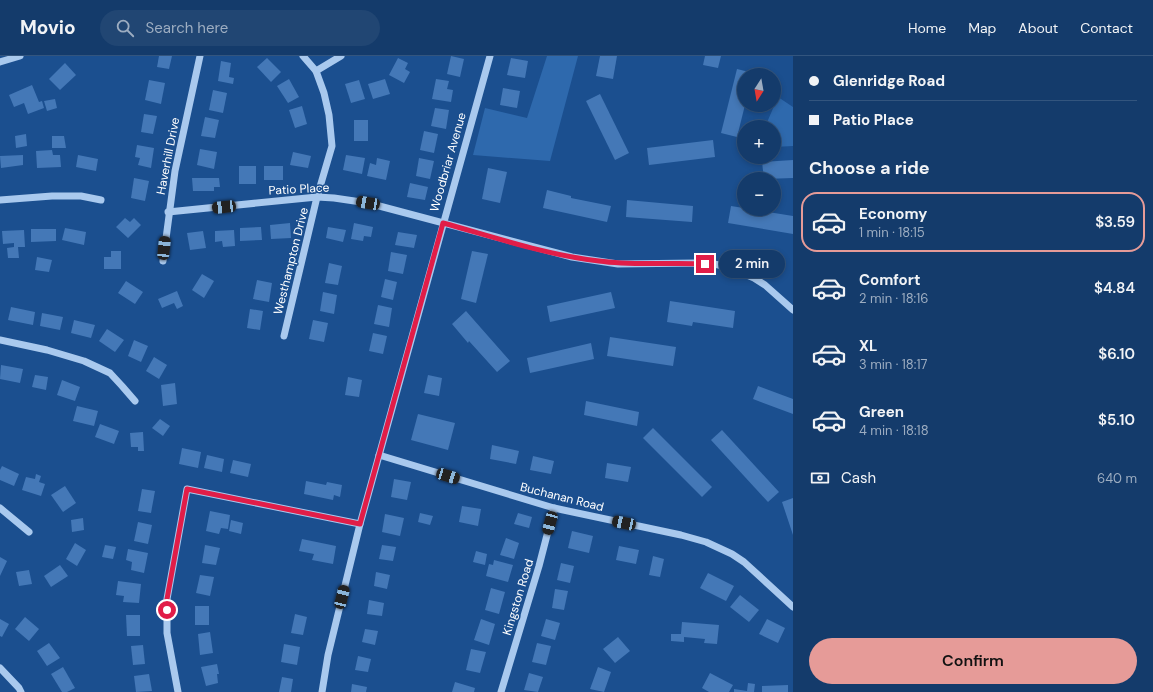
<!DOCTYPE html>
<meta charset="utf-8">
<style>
body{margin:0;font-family:"DM Sans",sans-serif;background:#214673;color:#f1f3f6;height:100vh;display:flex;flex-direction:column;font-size:15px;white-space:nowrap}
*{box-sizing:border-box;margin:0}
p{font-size:13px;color:#9dadc1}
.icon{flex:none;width:22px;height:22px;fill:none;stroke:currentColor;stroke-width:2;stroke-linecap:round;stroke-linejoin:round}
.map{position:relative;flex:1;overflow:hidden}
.drawer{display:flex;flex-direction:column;background:#143b6b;width:360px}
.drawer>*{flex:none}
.banner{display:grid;align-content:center;height:88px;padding:0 16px;background:#143b6b}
.needle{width:26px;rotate:191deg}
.tools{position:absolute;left:737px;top:12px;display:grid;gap:8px}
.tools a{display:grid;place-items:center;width:44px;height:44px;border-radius:50%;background:#143b6b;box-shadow:0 2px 6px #0003,0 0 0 1px #33557e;font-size:20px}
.end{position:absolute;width:18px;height:18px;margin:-9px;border:5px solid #e11d48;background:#fff;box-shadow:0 0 0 2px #fff}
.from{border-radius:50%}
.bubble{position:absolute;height:28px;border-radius:14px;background:#143b6b;box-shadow:0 2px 6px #0003,0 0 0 1px #33557e;font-size:13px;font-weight:600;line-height:28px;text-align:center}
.car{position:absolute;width:12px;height:24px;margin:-12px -6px;border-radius:5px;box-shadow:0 0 3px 1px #0007;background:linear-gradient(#222 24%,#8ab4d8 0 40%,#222 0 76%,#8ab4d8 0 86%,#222 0)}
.banner b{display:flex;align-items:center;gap:14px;height:38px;font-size:15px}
.banner b+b{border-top:1px solid #33557e}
.banner i{width:10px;height:10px;background:#f1f3f6}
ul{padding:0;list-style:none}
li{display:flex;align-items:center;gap:12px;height:60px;margin:0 8px 6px;padding:0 8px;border:2px solid transparent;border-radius:16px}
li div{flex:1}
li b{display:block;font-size:15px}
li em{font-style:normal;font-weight:600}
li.selected{border-color:#e69b98}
li>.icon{width:36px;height:36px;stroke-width:1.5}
h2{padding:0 16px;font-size:18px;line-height:48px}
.pay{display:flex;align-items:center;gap:10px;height:44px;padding:0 16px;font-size:15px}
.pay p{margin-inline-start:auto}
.cta{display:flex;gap:8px;margin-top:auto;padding:8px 16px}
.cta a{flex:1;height:46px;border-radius:24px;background:#e69b98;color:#111;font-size:16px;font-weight:600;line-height:46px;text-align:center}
header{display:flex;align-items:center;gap:24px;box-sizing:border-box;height:56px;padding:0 20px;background:#143b6b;border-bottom:1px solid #33557e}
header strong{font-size:19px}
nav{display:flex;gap:22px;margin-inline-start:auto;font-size:14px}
.search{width:280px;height:36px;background:#214673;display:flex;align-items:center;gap:10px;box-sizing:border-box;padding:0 14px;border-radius:22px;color:#9dadc1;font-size:15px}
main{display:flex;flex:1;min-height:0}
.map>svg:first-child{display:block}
</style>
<header>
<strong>Movio</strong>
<div class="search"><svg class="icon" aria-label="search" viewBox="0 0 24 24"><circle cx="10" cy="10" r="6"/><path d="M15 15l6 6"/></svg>Search here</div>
<nav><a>Home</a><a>Map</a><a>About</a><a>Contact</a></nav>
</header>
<main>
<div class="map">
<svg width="793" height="636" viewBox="0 0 793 636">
<rect width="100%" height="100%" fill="#1b4f8f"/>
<g fill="#2e69ad">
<path d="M547 0H578L550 105 473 99 485 52 527 62Z"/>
<path d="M778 41 793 51V90L774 91V71H765Z"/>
</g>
<g fill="#4478b7">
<path d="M159 0H172L169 13 157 11Z"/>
<path d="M451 0 464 3 460 21 447 18Z"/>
<path d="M600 0H617L613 23 596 20Z"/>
<path d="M705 0H721L718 12 703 9Z"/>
<path d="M267 2 281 16 271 26 257 11Z"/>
<path d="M398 2 408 7 405 13 410 16 404 27 389 19Z"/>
<path d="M511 2 528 5 525 22 507 19Z"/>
<path d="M221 5 231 7 229 21 234 22 233 28 218 25Z"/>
<path d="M65 7 76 19 60 34 49 23Z"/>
<path d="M737 13 753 17V19H744V49H745L737 81 721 77Z"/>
<path d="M289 23 299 41 288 47 277 30Z"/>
<path d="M385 23 390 38 373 43 368 28Z"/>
<path d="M436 23 449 25 447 33 453 34 451 46 432 43Z"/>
<path d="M149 24 165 27 161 48 145 44Z"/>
<path d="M359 24 365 43 351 47 345 28Z"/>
<path d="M32 29 39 46 42 45 44 52 28 58 24 47 14 51 9 39Z"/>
<path d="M503 32 520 35 517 52 500 49Z"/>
<path d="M213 34 227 37 223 57 209 54Z"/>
<path d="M600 38 629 97 615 104 586 45Z"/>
<path d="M55 43 57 52 47 55 44 45Z"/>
<path d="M302 50 307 68 295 72 289 54Z"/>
<path d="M435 52 449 54 446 73 431 70Z"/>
<path d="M144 58 157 60 153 78 141 76Z"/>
<path d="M205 61 219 64 215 82 201 80Z"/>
<rect x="354" y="64" width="14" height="21"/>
<path d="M424 75 438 78 434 97 420 94Z"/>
<path d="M26 78 27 90 16 92 15 80Z"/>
<path d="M52 80H64L66 92H52Z"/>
<path d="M713 84 715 101 649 109 647 92Z"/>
<path d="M137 89 154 92 151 112 138 109 140 102 135 101Z"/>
<path d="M200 93 217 96 214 113 197 109Z"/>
<path d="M52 94 53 99H60L61 111 37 112 36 95Z"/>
<path d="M293 96 311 100 308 112 290 109Z"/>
<path d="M23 99V109L1 112 0 100Z"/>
<path d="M78 99 98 103 96 115 76 111Z"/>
<path d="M346 99 365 102 362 118 343 114Z"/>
<path d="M377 102 390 105 386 124 367 120 370 107 376 109Z"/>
<path d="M419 102 434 105 430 123 416 120Z"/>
<path d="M793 104V122L764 123 762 106Z"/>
<rect x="239" y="110" width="17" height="18"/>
<rect x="264" y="110" width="19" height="14"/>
<path d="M488 112 507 116 500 147 482 143Z"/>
<path d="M134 122 149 125 145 145 131 142Z"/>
<path d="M192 122H219L220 131H214V135H193Z"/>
<path d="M410 127 428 131 425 144 407 141Z"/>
<path d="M547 134 571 140V142L611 150 607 166 543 152Z"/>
<path d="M627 144 693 150 692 166 626 161Z"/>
<path d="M731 150 793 160V178L728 167Z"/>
<path d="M125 162 130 166 134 162 141 169 128 182 116 171Z"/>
<path d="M290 167 291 182 271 183 270 169Z"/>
<path d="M354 167 373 171 371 181 364 180 363 185 351 183Z"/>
<path d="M261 171 262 184 240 185V172Z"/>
<path d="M328 171 346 174 343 186 326 182Z"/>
<path d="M65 172 86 176 84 189 62 184Z"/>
<path d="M31 173H56V185L31 186Z"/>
<path d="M24 174 25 191H18L19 202H8L7 192 14 191V187L3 188 2 175Z"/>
<path d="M234 174 235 190 223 191 222 185 215 186V175Z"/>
<path d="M203 175 206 192 190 194 187 177Z"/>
<path d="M398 176 417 179 414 192 395 189Z"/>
<path d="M111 195H121V213H104V201H111Z"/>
<path d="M472 195 488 198 476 247 461 243Z"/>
<path d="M391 196 407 199 403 218 388 215Z"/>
<path d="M37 201 52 204 49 216 35 214Z"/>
<path d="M329 207 342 210 338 229 325 227Z"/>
<path d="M202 218 214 225 204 242 192 234Z"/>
<path d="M385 223 397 226 393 244 381 241Z"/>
<path d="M257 224 272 227 269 246 253 243Z"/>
<path d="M126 225 143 236 135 248 118 237Z"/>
<path d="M177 235 183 250 177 253 174 247 162 252 158 243Z"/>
<path d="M323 236 337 239 334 258 320 255Z"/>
<path d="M611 236 615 252 550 266 547 250Z"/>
<path d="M670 245 735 255 733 272 693 266 692 270 667 266Z"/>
<path d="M378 249 392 252 389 271 374 268Z"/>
<path d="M11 251 35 256 33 269 8 264Z"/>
<path d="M250 253 263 255 260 274 247 272Z"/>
<path d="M466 255 510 305 497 316 469 285 468 287 452 268Z"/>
<path d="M42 257 63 261 60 274 40 270Z"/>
<path d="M74 264 95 269 91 282 71 277Z"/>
<path d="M313 264 328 267 324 286 309 283Z"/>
<path d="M107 273 124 284 115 296 99 285Z"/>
<path d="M373 277 387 280 383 298 369 295Z"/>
<path d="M610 281 676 291 673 310 607 300Z"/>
<path d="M134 284 148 290 141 306 128 300Z"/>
<path d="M591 287 594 303 530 317 527 302Z"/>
<path d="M154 301 167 309 159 323 146 315Z"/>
<path d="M1 309 23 313 20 327 0 323Z"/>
<path d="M35 319 48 321 46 334 32 331Z"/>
<path d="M428 319 442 322 439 340 424 337Z"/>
<path d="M348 321 362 324 359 341 345 339Z"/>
<path d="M62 324 80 331 75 345 57 339Z"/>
<path d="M175 327 177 348 163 350 161 329Z"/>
<path d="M758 330 793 343V358L753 343Z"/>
<path d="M586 345 639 356 637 370 584 359Z"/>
<path d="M77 350 98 355 94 370 73 365Z"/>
<path d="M418 358 455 367 448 394 411 384Z"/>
<path d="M160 363 170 370 163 380 152 372Z"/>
<path d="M100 368 119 375 114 388 95 381Z"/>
<path d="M653 372 712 431 702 441 643 382Z"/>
<path d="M722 374 779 436 768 446 711 384Z"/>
<path d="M143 376 144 395H138V391H131L130 377Z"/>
<path d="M492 389 519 395 516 408 490 403Z"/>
<path d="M182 392 201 396 198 412 179 408Z"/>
<path d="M207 399 224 403 222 416 204 412Z"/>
<path d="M533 400 554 405 551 418 530 414Z"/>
<path d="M233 404 251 408 248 421 230 417Z"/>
<path d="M607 407 631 411 628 426 605 422Z"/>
<path d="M2 410 19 418 14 430 0 424V414Z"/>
<path d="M36 418 41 420 39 426 45 428 41 440 22 434 26 421 35 423Z"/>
<path d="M394 423 411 426 407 444 391 441Z"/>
<path d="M306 425 326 429 327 426 342 429 340 441 334 439 333 444 304 438Z"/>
<path d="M65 430 76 447 63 456 51 439Z"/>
<path d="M142 433 155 435 151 457 138 455Z"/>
<path d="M793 442V479L782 446Z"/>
<path d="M462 450 481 453 478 470 459 466Z"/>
<path d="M210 455 230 459 228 473 221 472 219 478 206 475Z"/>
<path d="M420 457 433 460 430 469 418 466Z"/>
<path d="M518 457 532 461 529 472 514 468Z"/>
<path d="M385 458 404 462 400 480 382 476Z"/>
<path d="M83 462 84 474 72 476 71 464Z"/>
<path d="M231 464 243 467 241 478 229 475Z"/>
<path d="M138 466 152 469 148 488 134 485Z"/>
<path d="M572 475 593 480 589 497 568 492Z"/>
<path d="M506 482 519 487 514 503 500 499Z"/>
<path d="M302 483 336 490 333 508 312 504 314 498 299 495Z"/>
<path d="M75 487 86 494 77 510 66 503Z"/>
<path d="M105 489 116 491 113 503 102 501Z"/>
<path d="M205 489 220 492 216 509 202 507Z"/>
<path d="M382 489 396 491 393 505 379 503Z"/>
<path d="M619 490 639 494 636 508 616 504Z"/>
<path d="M128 493 148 497 144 517 131 514 132 506 126 504Z"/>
<path d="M476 495 487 498 485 509 473 506Z"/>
<path d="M653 500 664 503 660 521 649 519Z"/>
<path d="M0 501 7 505 0 520Z"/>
<path d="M494 504 513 509 508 526 486 520 489 508 493 509Z"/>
<path d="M561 507 574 510 570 527 557 524Z"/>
<path d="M60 509 68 520 51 531 44 520Z"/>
<path d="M29 514 32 528 19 530 16 516Z"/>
<path d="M376 516 390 519 387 533 374 530Z"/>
<path d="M708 517 734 530 726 545 700 532Z"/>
<path d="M200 519 214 521 210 540 196 537Z"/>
<path d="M118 525 141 528 139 547 123 546 124 540 116 539Z"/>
<path d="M491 532 505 536 499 558 485 554Z"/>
<path d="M555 533 568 535 564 554 552 552Z"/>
<path d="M740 539 759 554 749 566 730 551Z"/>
<path d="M369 544 384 547 382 560 367 558Z"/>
<rect x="195" y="550" width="14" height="19"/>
<path d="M295 558 307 561 303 579 291 577Z"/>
<path d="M126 559H140V580H127Z"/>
<path d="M25 561 39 573 29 585 15 573Z"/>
<path d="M0 563 9 568 2 581 0 580Z"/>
<path d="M481 563 495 568 489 589 474 584Z"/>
<path d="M546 563 560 567 555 584 541 580Z"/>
<path d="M767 563 785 572 778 587 759 578Z"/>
<path d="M682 566 719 569 717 588 704 587 705 583 684 581V586L671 585V578H681Z"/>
<path d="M365 573 378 575 375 589 362 586Z"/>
<path d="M210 576 213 597 200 599 198 578Z"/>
<path d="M618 581 630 595 615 607 603 593Z"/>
<path d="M49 587 60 602 47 610 37 595Z"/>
<path d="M537 587 551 590 546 609 532 606Z"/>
<path d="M284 588 300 591 297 609 281 606Z"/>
<path d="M143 589 145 608 133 609 131 590Z"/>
<path d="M471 593 486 596 480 617 466 614Z"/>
<path d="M358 600 371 603 368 616 355 614Z"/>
<path d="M217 608 219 618H217L218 627 206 630 201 611Z"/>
<path d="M63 611 75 632 67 636H62L51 618Z"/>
<path d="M598 611 611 616 604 636 590 633Z"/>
<path d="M529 617 543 621 538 636 524 634Z"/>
<path d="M710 617 733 629 729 636H709L702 632Z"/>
<path d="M149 618 152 635 136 636 134 620Z"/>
<path d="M282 621 293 623 291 636H279Z"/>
<path d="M455 626 475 632 474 636H452Z"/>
<path d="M748 627 755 628 754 636H734V633L747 635Z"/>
<path d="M352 628 367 631 366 636H351Z"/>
<path d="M788 629V636H762V630Z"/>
</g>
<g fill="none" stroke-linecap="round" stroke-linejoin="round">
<g stroke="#a9c9ee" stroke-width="7">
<path d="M0 6 20 0"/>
<path d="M316 15 341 0"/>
<path d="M0 144 52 140H81L101 144"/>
<path d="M168 156 317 141 334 142 368 147 572 201 618 208 697 207 714 208 728 211 754 222 765 229 793 254"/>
<path d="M163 205 175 115 200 0"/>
<path d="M284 280 317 141 332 90 329 59 324 37 316 15 303 0"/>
<path d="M0 284 47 294 84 305 110 317 122 330 135 345"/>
<path d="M379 399 554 452 681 479 706 486 732 498 744 506 793 551"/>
<path d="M0 452 29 476"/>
<path d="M0 612 19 632 21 636"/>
<path d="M178 636 167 577V543L187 433 360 468"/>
<path d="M322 636 328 599 360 468 490 0"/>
<path d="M501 636 539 510 554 452"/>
</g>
</g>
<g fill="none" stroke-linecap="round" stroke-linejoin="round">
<path stroke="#e11d48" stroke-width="5" d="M167 554V543L187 433 360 468 443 167C494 181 546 199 599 205 634 210 670 206 705 208"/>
</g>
<g text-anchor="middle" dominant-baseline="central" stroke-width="3" stroke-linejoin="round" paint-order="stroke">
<g font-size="12" fill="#fff" stroke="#1b4f8f">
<text transform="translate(168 100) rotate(-79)">Haverhill Drive</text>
<text transform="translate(448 106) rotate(-74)">Woodbriar Avenue</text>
<text transform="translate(299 133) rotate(-3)">Patio Place</text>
<text transform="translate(291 205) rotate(-76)">Westhampton Drive</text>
<text transform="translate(562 441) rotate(14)">Buchanan Road</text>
<text transform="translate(518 541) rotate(-73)">Kingston Road</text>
</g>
</g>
</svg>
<div class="tools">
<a><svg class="needle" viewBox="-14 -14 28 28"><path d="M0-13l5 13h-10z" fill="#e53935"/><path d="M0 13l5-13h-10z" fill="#9dadc1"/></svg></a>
<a>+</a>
<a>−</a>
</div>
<i class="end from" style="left:167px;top:554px"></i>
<i class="end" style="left:705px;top:208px"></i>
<div class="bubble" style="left:719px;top:194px;width:66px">2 min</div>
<i class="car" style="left:368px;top:147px;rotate:280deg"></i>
<i class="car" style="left:224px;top:151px;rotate:264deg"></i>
<i class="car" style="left:164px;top:192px;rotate:6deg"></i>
<i class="car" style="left:448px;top:420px;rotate:107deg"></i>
<i class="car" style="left:550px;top:467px;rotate:195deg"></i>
<i class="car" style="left:624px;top:467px;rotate:282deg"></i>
<i class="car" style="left:342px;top:541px;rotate:14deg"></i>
</div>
<section class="drawer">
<div class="banner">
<b><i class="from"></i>Glenridge Road</b>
<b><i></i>Patio Place</b>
</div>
<h2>Choose a ride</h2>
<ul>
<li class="selected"><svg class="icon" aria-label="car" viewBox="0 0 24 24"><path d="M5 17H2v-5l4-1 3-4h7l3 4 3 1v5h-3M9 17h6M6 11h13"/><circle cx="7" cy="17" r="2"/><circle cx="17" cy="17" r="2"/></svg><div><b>Economy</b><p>1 min · 18:15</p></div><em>$3.59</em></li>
<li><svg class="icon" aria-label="car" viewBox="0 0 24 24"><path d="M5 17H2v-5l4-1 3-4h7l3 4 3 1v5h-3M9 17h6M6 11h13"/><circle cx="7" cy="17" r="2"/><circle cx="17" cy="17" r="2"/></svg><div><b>Comfort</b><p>2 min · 18:16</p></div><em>$4.84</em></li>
<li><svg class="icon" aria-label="car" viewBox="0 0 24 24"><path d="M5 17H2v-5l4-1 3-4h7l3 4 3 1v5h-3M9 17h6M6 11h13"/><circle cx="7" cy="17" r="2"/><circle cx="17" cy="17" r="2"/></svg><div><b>XL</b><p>3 min · 18:17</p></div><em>$6.10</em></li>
<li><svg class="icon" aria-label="car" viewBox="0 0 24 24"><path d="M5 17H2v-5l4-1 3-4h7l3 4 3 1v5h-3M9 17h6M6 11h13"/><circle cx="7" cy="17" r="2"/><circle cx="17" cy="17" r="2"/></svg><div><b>Green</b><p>4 min · 18:18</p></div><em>$5.10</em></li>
</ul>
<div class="pay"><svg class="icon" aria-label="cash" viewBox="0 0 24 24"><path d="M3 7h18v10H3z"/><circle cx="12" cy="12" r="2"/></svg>Cash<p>640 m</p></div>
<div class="cta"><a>Confirm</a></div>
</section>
</main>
